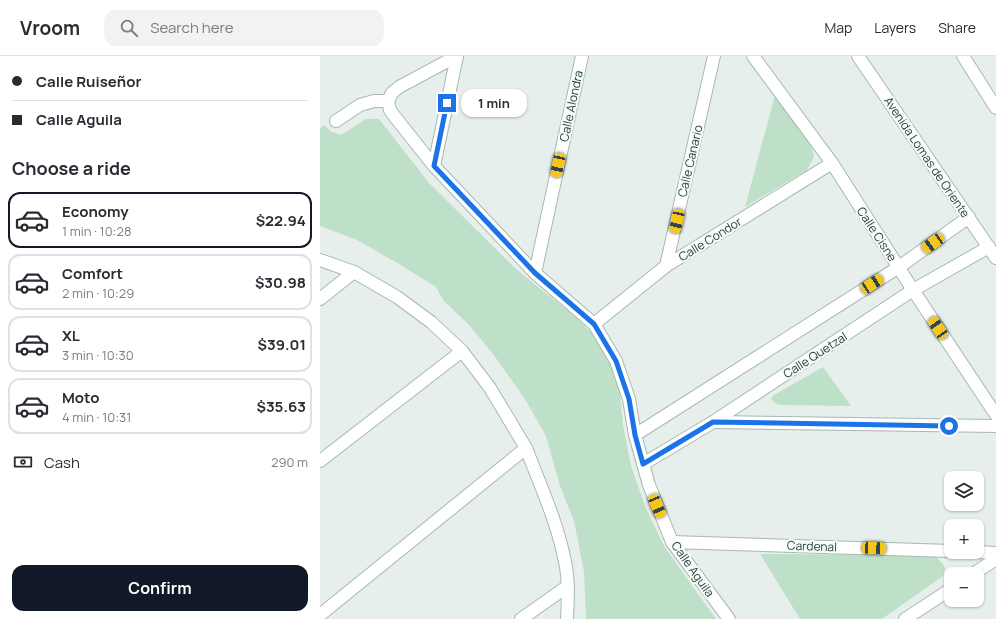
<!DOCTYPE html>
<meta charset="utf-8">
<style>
body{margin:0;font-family:Manrope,sans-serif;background:#f2f2f3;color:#2b2b33;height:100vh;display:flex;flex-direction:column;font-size:15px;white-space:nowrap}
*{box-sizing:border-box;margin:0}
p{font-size:13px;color:#7c7c81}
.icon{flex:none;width:22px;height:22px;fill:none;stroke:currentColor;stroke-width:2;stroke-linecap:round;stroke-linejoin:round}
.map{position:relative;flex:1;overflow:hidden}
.panel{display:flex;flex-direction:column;background:#fff;width:320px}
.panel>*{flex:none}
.guide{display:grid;align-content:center;height:88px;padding:0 12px;background:#fff}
.controls{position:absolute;left:624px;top:415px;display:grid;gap:8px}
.controls a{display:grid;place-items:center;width:40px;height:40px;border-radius:8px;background:#fff;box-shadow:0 1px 3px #0004;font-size:20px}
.end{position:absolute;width:18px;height:18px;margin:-9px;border:5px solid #1a73e8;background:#fff;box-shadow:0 0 0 2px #fff}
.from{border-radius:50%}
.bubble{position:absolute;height:28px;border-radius:12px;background:#fff;box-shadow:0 1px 3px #0004;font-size:13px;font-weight:700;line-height:28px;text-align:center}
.car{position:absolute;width:12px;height:24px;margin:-12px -6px;border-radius:5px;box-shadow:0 0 3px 1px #0007;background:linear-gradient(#f5c518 24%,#345 0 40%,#f5c518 0 76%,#345 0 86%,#f5c518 0)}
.guide b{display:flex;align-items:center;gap:14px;height:38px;font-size:15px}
.guide b+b{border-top:1px solid #e1e1e2}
.guide i{width:10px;height:10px;background:#2b2b33}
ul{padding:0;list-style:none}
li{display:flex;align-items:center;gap:12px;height:56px;margin:0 8px 6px;padding:0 4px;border:2px solid #e1e1e2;border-radius:12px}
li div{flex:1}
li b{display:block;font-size:15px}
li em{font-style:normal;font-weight:700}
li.active{border-color:#111827}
li>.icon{width:36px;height:36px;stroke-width:1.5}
h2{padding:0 12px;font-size:18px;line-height:48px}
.pay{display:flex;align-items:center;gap:10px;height:44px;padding:0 12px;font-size:15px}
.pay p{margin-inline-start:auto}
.cta{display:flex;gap:8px;margin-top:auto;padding:8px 12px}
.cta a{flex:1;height:46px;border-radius:12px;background:#111827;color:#fff;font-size:16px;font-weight:700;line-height:46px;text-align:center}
header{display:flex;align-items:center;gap:24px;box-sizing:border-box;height:56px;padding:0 20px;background:#fff;border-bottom:1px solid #e1e1e2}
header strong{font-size:19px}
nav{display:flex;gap:22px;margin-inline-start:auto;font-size:14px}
.search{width:280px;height:36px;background:#f2f2f3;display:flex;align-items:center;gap:10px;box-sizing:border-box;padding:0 14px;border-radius:12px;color:#7c7c81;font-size:15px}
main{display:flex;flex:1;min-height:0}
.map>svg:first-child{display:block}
</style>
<header>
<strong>Vroom</strong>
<div class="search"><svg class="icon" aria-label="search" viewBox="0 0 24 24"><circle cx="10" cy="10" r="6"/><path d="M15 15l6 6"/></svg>Search here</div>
<nav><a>Map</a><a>Layers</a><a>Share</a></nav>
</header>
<main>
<section class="panel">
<div class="guide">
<b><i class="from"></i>Calle Ruiseñor</b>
<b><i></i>Calle Aguila</b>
</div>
<h2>Choose a ride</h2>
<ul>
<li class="active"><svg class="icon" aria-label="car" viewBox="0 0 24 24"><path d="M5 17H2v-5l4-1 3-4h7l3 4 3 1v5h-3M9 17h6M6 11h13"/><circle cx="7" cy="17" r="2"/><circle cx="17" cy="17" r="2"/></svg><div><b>Economy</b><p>1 min · 10:28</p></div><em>$22.94</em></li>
<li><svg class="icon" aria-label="car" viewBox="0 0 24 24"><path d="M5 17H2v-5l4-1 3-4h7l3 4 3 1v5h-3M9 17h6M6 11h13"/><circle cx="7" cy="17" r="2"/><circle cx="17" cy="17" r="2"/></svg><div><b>Comfort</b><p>2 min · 10:29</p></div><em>$30.98</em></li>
<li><svg class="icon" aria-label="car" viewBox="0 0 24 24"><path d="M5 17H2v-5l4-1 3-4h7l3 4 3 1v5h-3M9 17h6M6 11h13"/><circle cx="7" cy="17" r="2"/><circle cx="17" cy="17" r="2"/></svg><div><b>XL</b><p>3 min · 10:30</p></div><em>$39.01</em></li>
<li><svg class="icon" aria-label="car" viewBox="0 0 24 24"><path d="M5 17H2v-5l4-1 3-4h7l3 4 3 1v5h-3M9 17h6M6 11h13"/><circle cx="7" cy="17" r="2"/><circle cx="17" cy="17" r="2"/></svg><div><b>Moto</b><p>4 min · 10:31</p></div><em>$35.63</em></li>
</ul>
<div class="pay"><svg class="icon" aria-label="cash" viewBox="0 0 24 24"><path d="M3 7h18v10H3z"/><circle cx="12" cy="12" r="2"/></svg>Cash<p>290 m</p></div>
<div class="cta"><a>Confirm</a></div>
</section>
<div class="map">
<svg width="676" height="563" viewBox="0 0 676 563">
<rect width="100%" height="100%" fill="#e6efeb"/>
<g fill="#bfe0c8">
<path d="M457 32 491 89 494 101 487 114 425 151Z"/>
<path d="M46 63H59L110 128 196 213 258 263 284 290 299 327 303 369 311 410 325 450 344 490 396 563H266L264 516 254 465 240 430 226 380 205 343 173 298 149 269 123 244 116 231 79 208 37 184 0 170V72L5 69 10 75 21 79Z"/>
<path d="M503 311 531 350 460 349 455 347 451 343 454 339Z"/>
<path d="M440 498 610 499 616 501 623 508 625 513 623 520 562 563H480Z"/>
</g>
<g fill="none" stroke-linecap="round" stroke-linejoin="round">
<defs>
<g id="minor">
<path d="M433 0 512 107 593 234 676 359"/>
<path d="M538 0 676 202"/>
<path d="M643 0 676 52"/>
<path d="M68 45 70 54 75 61 114 110 215 217 274 268 296 305 309 343 315 379 329 429 352 486 409 563"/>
<path d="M68 45 72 37 79 31 137 0"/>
<path d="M16 65 40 49 54 45H68"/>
<path d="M114 110 137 0"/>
<path d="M0 204 34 216 77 241 111 266 142 295 170 332 206 392 0 559"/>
<path d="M346 210 394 0"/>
<path d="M215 217 262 0"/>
<path d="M0 243 34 216"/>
<path d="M274 268 346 210 512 107"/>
<path d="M393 366 676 370"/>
<path d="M315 379 579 211 649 161"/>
<path d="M206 392C221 431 239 470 246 511 249 528 248 546 247 563"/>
<path d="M0 405 142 295"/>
<path d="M323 408 393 366 593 234 669 191"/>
<path d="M352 486 631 495"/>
<path d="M657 496 676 497"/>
<path d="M653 518 676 503"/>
<path d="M201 563 248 530"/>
<path d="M585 563 631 533"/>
</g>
</defs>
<use href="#minor" stroke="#a8b8b2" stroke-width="14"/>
<use href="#minor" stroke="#fff" stroke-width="12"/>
</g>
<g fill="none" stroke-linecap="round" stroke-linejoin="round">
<path stroke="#1a73e8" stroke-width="5" d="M127 47 114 110 215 217 274 268 296 305 309 343 315 379 323 408 393 366 629 370"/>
</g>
<g text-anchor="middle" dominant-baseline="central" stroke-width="4" stroke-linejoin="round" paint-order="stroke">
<g font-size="12" fill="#24423a" stroke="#f7fbf9">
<text transform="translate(251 50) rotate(-78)">Calle Alondra</text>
<text transform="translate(607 101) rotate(56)">Avenida Lomas de Oriente</text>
<text transform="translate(370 105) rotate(-77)">Calle Canario</text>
<text transform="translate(557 178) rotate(57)">Calle Cisne</text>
<text transform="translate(390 183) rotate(-32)">Calle Condor</text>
<text transform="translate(495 299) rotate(-33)">Calle Quetzal</text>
<text transform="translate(492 490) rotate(2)">Cardenal</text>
<text transform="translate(373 513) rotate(55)">Calle Aguila</text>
</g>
</g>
</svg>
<div class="controls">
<a><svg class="icon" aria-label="layers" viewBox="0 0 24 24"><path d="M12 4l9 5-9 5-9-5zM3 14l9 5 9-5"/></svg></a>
<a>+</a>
<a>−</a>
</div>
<i class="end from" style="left:629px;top:370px"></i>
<i class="end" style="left:127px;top:47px"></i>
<div class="bubble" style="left:141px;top:33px;width:66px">1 min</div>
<i class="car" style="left:238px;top:109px;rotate:192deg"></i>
<i class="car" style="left:357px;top:165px;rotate:193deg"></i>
<i class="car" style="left:613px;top:187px;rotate:235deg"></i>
<i class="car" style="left:552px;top:228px;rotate:57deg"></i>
<i class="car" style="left:618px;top:272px;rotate:326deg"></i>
<i class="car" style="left:337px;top:450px;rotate:157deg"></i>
<i class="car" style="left:554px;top:492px;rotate:92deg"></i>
</div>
</main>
